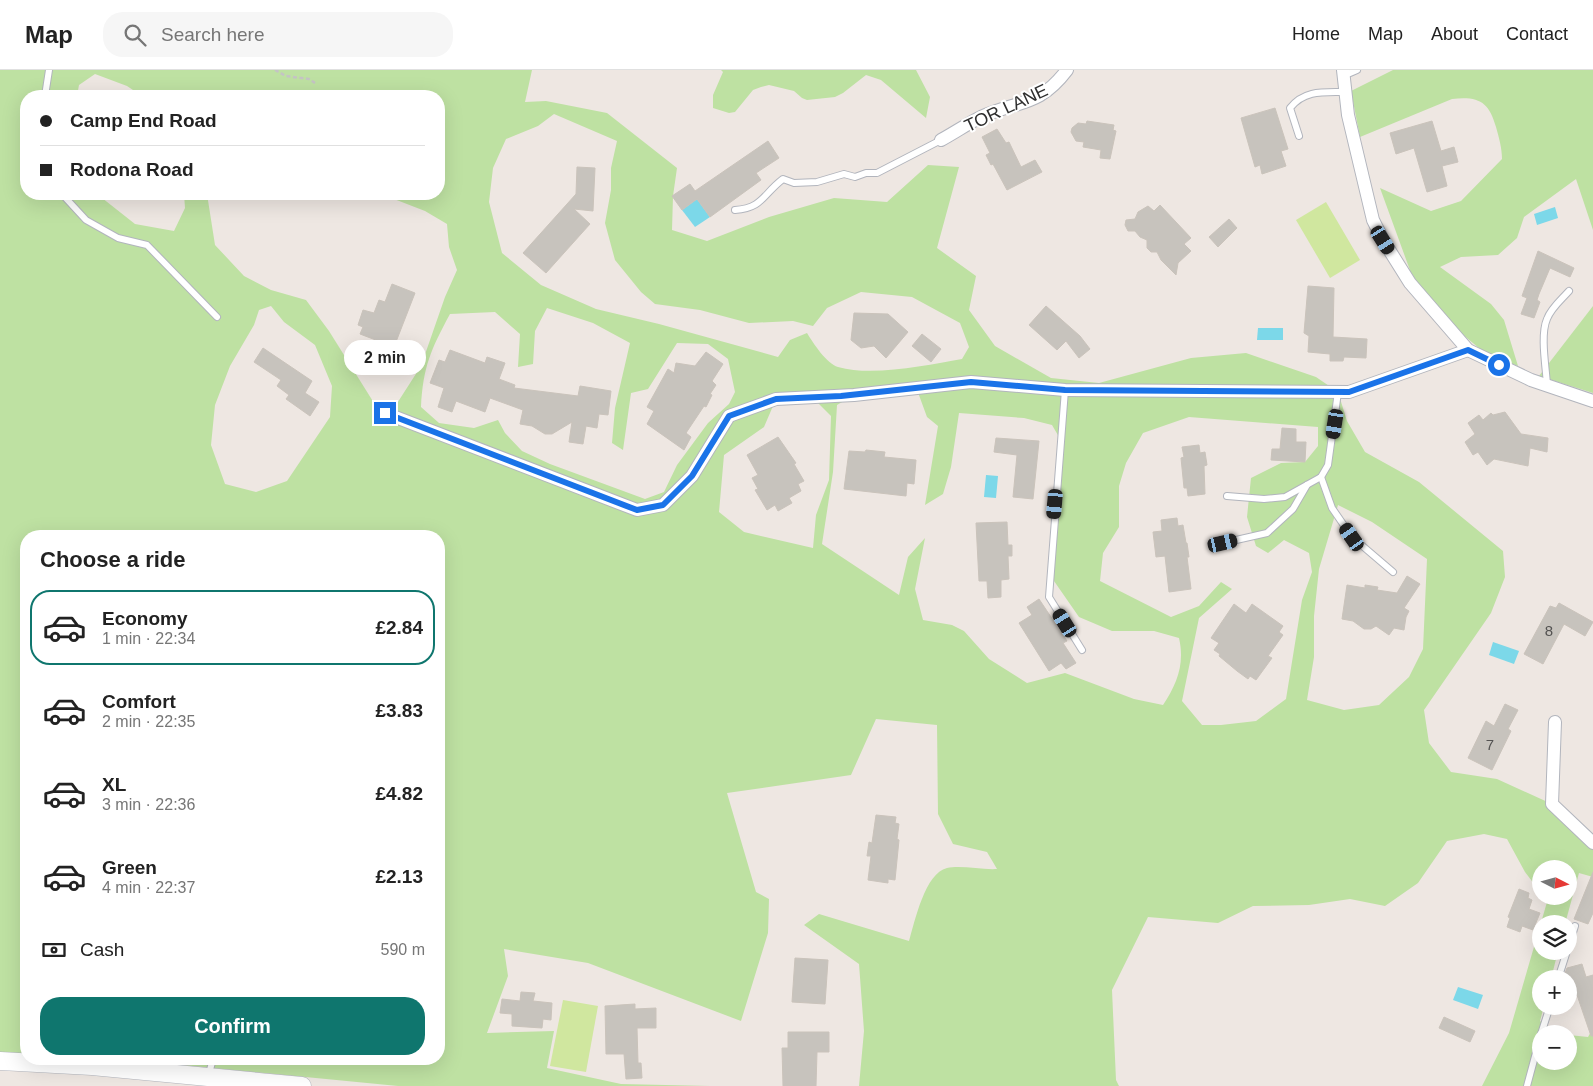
<!DOCTYPE html>
<meta charset="utf-8">
<style>
body{margin:0;font-family:Arial,sans-serif;background:#f6f6f6;color:#222;height:100vh;display:flex;flex-direction:column;font-size:19px;white-space:nowrap}
*{box-sizing:border-box;margin:0}
p{font-size:16px;color:#767676}
.icon{flex:none;width:28px;height:28px;fill:none;stroke:currentColor;stroke-width:2;stroke-linecap:round;stroke-linejoin:round}
.map{position:relative;flex:1;overflow:hidden}
.drawer{position:absolute;left:20px;top:460px;width:425px;height:535px;display:flex;flex-direction:column;background:#fff;border-radius:20px;box-shadow:0 5px 20px #0002}
.drawer>*{flex:none}
.top-card{position:absolute;left:20px;top:20px;width:425px;height:110px;border-radius:20px;box-shadow:0 5px 20px #0002;display:grid;align-content:center;height:110px;padding:0 20px;background:#fff}
.needle{width:32px;rotate:96deg}
.buttons{position:absolute;left:1532px;top:790px;display:grid;gap:10px}
.buttons a{display:grid;place-items:center;width:45px;height:45px;border-radius:50%;background:#fff;box-shadow:0 5px 20px #0002;font-size:25px}
.end{position:absolute;width:22px;height:22px;margin:-11px;border:6px solid #1a73e8;background:#fff;box-shadow:0 0 0 2px #fff}
.from{border-radius:50%}
.bubble{position:absolute;height:35px;border-radius:18px;background:#fff;box-shadow:0 5px 20px #0002;font-size:16px;font-weight:700;line-height:35px;text-align:center}
.car{position:absolute;width:15px;height:30px;margin:-15px -8px;border-radius:6px;box-shadow:0 0 4px 1px #0007;background:linear-gradient(#222 24%,#8ab4d8 0 40%,#222 0 76%,#8ab4d8 0 86%,#222 0)}
.top-card b{display:flex;align-items:center;gap:18px;height:48px;font-size:19px}
.top-card b+b{border-top:1px solid #e0e0e0}
.top-card i{width:12px;height:12px;background:#222}
ul{padding:0;list-style:none}
li{display:flex;align-items:center;gap:15px;height:75px;margin:0 10px 8px;padding:0 10px;border:2px solid transparent;border-radius:20px}
li div{flex:1}
li b{display:block;font-size:19px}
li em{font-style:normal;font-weight:700}
li.on{border-color:#0f766e}
li>.icon{width:45px;height:45px;stroke-width:1.5}
h2{padding:0 20px;font-size:22px;line-height:60px}
.pay{display:flex;align-items:center;gap:12px;height:55px;padding:0 20px;font-size:19px}
.pay p{margin-inline-start:auto}
.button{display:flex;gap:10px;margin-top:auto;padding:10px 20px}
.button a{flex:1;height:58px;border-radius:20px;background:#0f766e;color:#fff;font-size:20px;font-weight:700;line-height:58px;text-align:center}
header{display:flex;align-items:center;gap:30px;box-sizing:border-box;height:70px;padding:0 25px;background:#fff;border-bottom:1px solid #e0e0e0}
header strong{font-size:24px}
nav{display:flex;gap:28px;margin-inline-start:auto;font-size:18px}
.search{width:350px;height:45px;background:#f6f6f6;display:flex;align-items:center;gap:12px;box-sizing:border-box;padding:0 18px;border-radius:20px;color:#767676;font-size:19px}
.map>svg:first-child{display:block}
</style>
<header>
<strong>Map</strong>
<div class="search"><svg class="icon" aria-label="search" viewBox="0 0 24 24"><circle cx="10" cy="10" r="6"/><path d="M15 15l6 6"/></svg>Search here</div>
<nav><a>Home</a><a>Map</a><a>About</a><a>Contact</a></nav>
</header>
<div class="map">
<svg width="1593" height="1016" viewBox="0 0 1593 1016">
<rect width="100%" height="100%" fill="#eee7e2"/>
<g fill="#bee1a2" fill-rule="evenodd">
<path d="M0 0H532L525 32 546 31 607 43 677 98 673 126 672 160 707 171 769 147 834 128 887 132 928 95 959 97 937 178 976 206 969 240 995 276 1051 308 1099 313 1191 288 1246 283 1316 307 1338 322 1347 351 1365 382 1419 412 1503 481 1505 507 1491 543 1424 640 1429 673 1451 702 1497 709 1552 734 1593 773V807L1579 803 1565 854H1541V881H1558L1551 909H1541V936H1544L1540 951 1554 964H1541V991H1569V965L1588 967 1593 958V1016H1482L1509 963 1547 832 1543 826H1569V799H1541V823L1525 802 1507 769 1484 764 1447 771 1418 813 1385 836 1350 829 1309 835 1253 836 1218 853 1148 847 1112 920 1116 1010 1119 1016H859L864 961 859 894 804 855 819 844 909 871C915 851 925 803 947 798 961 795 982 800 997 799L987 782 953 774 938 744 937 655 876 649 851 705 727 723 756 822 769 829 768 863 741 951 588 893 504 879 508 906 487 963 554 961 547 998 621 1014 710 1016H398L183 995 82 989H439V466H26V985L0 983ZM95 4 127 16 142 26H439V124H392L394 129 425 141 447 154 449 177 457 200 445 227 421 296 394 338 379 341 329 261 306 230 271 220 244 206 215 175 207 124H184L185 138 174 161 135 154 97 124H26V26H77L79 15ZM554 44 617 71 611 98V120L605 153 615 190 641 222 655 234 700 240 749 253 793 251 813 256 827 238 861 222 912 227 960 253 969 277 962 289C927 295 873 307 838 297 827 294 813 273 807 263L790 270 778 287 659 254 596 239 541 215 502 183 489 132 493 98 506 69 538 56ZM271 236 284 252 315 275 332 316 330 347 287 411 256 422 225 414 211 375 215 335 230 296 254 255 259 240ZM547 238 593 253 630 273 615 338 612 373 623 380 631 323 648 319 677 273 708 274 728 289 735 322 729 334 708 353 677 395 664 422 645 429 550 394 522 381 505 363 498 350 474 358 439 353 421 337C423 297 431 279 450 244L495 242 520 264 518 297 533 294 535 261ZM916 317 927 347 938 356 925 435 943 424 951 397 959 343 1024 348 1052 355 1062 372 1053 474 1054 511 1079 547 1112 561H1154L1179 568C1185 594 1177 614 1163 635L1134 629 1065 603 1027 613 989 589 964 561 952 555 923 550 915 519 925 468 908 487 899 525 822 474 833 402 837 335 854 325ZM813 328 831 346 829 410 816 445 813 478 744 462 719 442 724 385 764 357 776 329ZM1189 347 1318 357V376L1305 392 1281 393 1251 408 1247 447 1256 476 1268 483 1284 470 1309 483 1312 502 1302 530 1286 629 1256 651 1221 655H1202L1182 631 1199 548 1232 519 1221 512 1199 536 1171 547 1100 511 1103 483 1119 457V416L1126 393 1143 363ZM1338 435 1372 452 1427 489 1423 579 1409 607 1379 635 1344 640 1307 630 1314 587V546L1319 499Z"/>
<path d="M721 0H916L930 27 926 48 881 10 866 5 843 23 835 27 807 30 802 28 794 21 769 15 761 17 753 20 735 42 729 43 713 38V25L723 2Z"/>
<path d="M1393 0H1593V160L1576 109 1524 147 1517 168 1498 185 1461 187 1440 197 1491 234 1504 250 1518 296 1485 283 1445 250 1411 203 1380 118 1431 141 1461 131 1502 89C1502 78 1499 68 1496 57 1489 32 1479 26 1452 29L1360 67 1351 21Z"/>
<path d="M1593 236V323L1539 306Z"/>
</g>
<g fill="#d0e79f">
<path d="M1326 132 1360 190 1330 208 1296 150Z"/>
<path d="M563 930 598 936 586 1002 550 996Z"/>
</g>
<g fill="#7cd8e9">
<path d="M697 129 710 147 695 157 682 140Z"/>
<path d="M1555 137 1558 148 1537 155 1534 144Z"/>
<path d="M1258 258H1283V270H1257Z"/>
<path d="M986 405 998 406 996 428 984 427Z"/>
<path d="M1493 572 1519 581 1514 594 1489 585Z"/>
<path d="M1458 917 1483 925 1478 939 1453 930Z"/>
</g>
<g fill="#c7c3bd" stroke="#cac3bb">
<path d="M1275 38 1288 79 1281 81 1286 96 1262 104 1260 95 1255 97 1241 48Z"/>
<path d="M1087 51 1114 55 1113 60 1116 61 1110 89 1100 88 1101 80 1083 77 1084 72 1076 71 1071 62 1072 58 1078 53 1086 54Z"/>
<path d="M1432 51 1441 81 1454 77 1458 92 1442 96 1447 116 1427 122 1414 78 1396 84 1390 63Z"/>
<path d="M997 59 1006 73 1009 72 1021 97 1035 90 1042 102 1007 120 993 94 991 95 986 85 990 83 982 67Z"/>
<path d="M768 71 779 88 756 103 761 110 710 147 697 129 682 140 672 126 690 114 695 121Z"/>
<path d="M577 97 595 98 593 141 574 139 590 154 546 203 523 183 576 124Z"/>
<path d="M1160 135 1191 168 1184 174 1191 181 1178 193 1176 205 1161 190 1157 182H1151L1147 178V170L1140 167 1135 161H1128L1125 155 1126 150 1135 149 1138 142 1148 136 1154 141Z"/>
<path d="M1229 149 1237 158 1218 177 1209 167Z"/>
<path d="M1538 181 1574 198 1570 207 1550 198 1539 224 1537 230 1540 232 1534 248 1521 244 1527 228 1522 226Z"/>
<path d="M392 214 415 223 394 277 360 264 363 257 358 255 363 240 374 243 379 230 385 232Z"/>
<path d="M1308 216 1334 218 1333 267 1367 269 1366 288 1344 287 1343 291H1330V284L1308 282 1309 266 1304 263Z"/>
<path d="M1046 236 1080 266 1090 279 1079 288 1066 271 1057 280 1029 255Z"/>
<path d="M854 243 888 244 908 262 886 288 874 276 861 278 851 270Z"/>
<path d="M922 264 941 279 931 292 912 276Z"/>
<path d="M263 278 312 311 305 323 319 332 310 346 286 329 289 325 277 316 281 310 254 292Z"/>
<path d="M450 280 485 293 487 287 505 293 499 309 515 315 514 318 578 326 580 316 611 321 608 345 599 344 597 358 586 356 583 374 569 372 572 352 552 364H545L532 356 520 354 523 340 490 328 485 342 456 331 452 342 438 337 444 318 430 313 439 290 445 292Z"/>
<path d="M706 282 723 294 712 311 716 315 710 324 712 325 706 337 704 336 686 363 691 367 684 380 647 354 654 341 647 337 668 299 674 303 676 293 695 296Z"/>
<path d="M1505 342 1521 364 1548 368 1547 382 1530 378 1528 396 1494 389 1487 395 1478 382 1473 385 1465 372 1475 364 1468 353 1479 345 1483 350 1491 343 1493 345Z"/>
<path d="M1282 358 1296 359V372H1306L1305 392 1271 390 1272 379H1280Z"/>
<path d="M778 367 796 393 794 394 804 411 798 414 801 421 789 428 792 433 778 441 775 435 767 440 755 420 758 419 752 408 758 405 747 385Z"/>
<path d="M996 368 1039 371 1033 429 1013 427 1017 385 994 382Z"/>
<path d="M1199 375 1200 383 1205 382 1207 395 1204 396 1205 424 1188 426 1187 418H1184L1181 388 1184 387 1182 377Z"/>
<path d="M866 380 885 382 884 387 916 390 914 414 907 413 906 426 844 419 849 381 865 382Z"/>
<path d="M1177 448 1178 456 1183 455 1186 473H1187L1189 487H1187L1191 519 1169 522 1165 486 1156 487 1153 462 1162 461 1161 450Z"/>
<path d="M1007 452 1008 475H1012V486H1008L1009 509 1001 510V527L988 528 987 511H979L976 453Z"/>
<path d="M1407 506 1420 514 1404 538 1409 541 1406 547 1404 560 1394 558 1389 565 1376 556 1371 559H1364L1353 551 1342 549 1347 515 1365 518V515L1378 517 1377 520 1397 523Z"/>
<path d="M1039 529 1067 571 1063 573 1076 593 1066 599 1061 593 1049 601 1019 553 1032 545 1027 537Z"/>
<path d="M1559 533 1593 552 1585 566 1564 554 1543 594 1524 584 1550 536 1556 538Z"/>
<path d="M1234 534 1246 543 1252 534 1283 556 1279 562 1283 565 1268 586 1272 588 1256 610 1250 606 1248 609 1237 601 1219 586 1220 584 1214 580 1219 573 1211 568Z"/>
<path d="M1505 634 1518 640 1508 659 1511 661 1492 700 1468 688 1486 651 1494 656Z"/>
<path d="M876 745 896 747 895 753 899 754 897 769 899 770 895 810 888 809V813L868 810 871 786H867L869 772 872 773Z"/>
<path d="M1593 802V843L1588 854 1574 849Z"/>
<path d="M1519 819 1529 823 1528 828 1532 830 1529 839 1540 843 1533 860 1522 856 1520 862 1507 857 1510 848 1508 847Z"/>
<path d="M795 888 828 890 825 934 792 932Z"/>
<path d="M1582 894 1586 907 1593 905V966H1591L1577 925 1573 927 1569 909 1565 903 1567 898Z"/>
<path d="M521 922 535 923 533 931 552 933 551 950 543 949 542 958 512 956V944L500 943 502 929 520 931Z"/>
<path d="M635 934V939L656 938V958H637L638 993H641L642 1008 626 1009 624 984H606L605 936Z"/>
<path d="M1444 947 1475 961 1470 972 1439 958Z"/>
<path d="M788 962H829V982H817L816 1016H783L782 978H788Z"/>
</g>
<g fill="none" stroke-linecap="round" stroke-linejoin="round">
<defs>
<g id="lane">
<path d="M1343 6 1357 0"/>
<path d="M45 26 49 0"/>
<path d="M1299 66 1290 38C1304 20 1323 22 1344 22"/>
<path d="M62 124 86 150 118 168 147 175 217 247"/>
<path d="M735 140C763 138 763 124 783 109L794 113 817 112 844 104 855 107 866 103H877L941 70"/>
<path d="M1547 315C1546 297 1540 265 1547 249 1551 238 1561 230 1569 221"/>
<path d="M1065 320 1049 527 1082 580"/>
<path d="M1321 407 1332 438 1352 467 1393 502"/>
<path d="M1227 426 1264 429 1285 427 1321 407 1328 395 1338 322"/>
<path d="M1223 473 1267 463 1293 439 1307 415"/>
<path d="M1569 875 1575 856"/>
<path d="M1558 909 1567 881"/>
<path d="M1541 964 1550 936"/>
<path d="M208 1007 213 989"/>
<path d="M1527 1016 1541 964"/>
</g>
<g id="street">
<path d="M1343 0 1348 45 1373 150 1383 170 1410 213 1468 280 1531 310 1593 331"/>
<path d="M941 70C954 63 967 54 981 47 1019 30 1039 37 1067 0"/>
<path d="M385 343 637 440 663 435 692 406 729 346 776 329 854 325 971 312 1065 320 1349 322 1468 280"/>
<path d="M1555 652 1552 734 1593 773"/>
</g>
<path id="secondary" d="M0 991 92 996 302 1016"/>
</defs>
<use href="#lane" stroke="#b2b5bd" stroke-width="8"/>
<use href="#street" stroke="#b2b5bd" stroke-width="14"/>
<use href="#secondary" stroke="#b2b5bd" stroke-width="19"/>
<path stroke="#c4c4c4" stroke-width="2.5" stroke-dasharray="4 2.5" stroke-linecap="butt" d="M275 0 286 6 309 9 315 13"/>
<use href="#lane" stroke="#fff" stroke-width="6"/>
<use href="#street" stroke="#fff" stroke-width="12"/>
<use href="#secondary" stroke="#fff" stroke-width="18"/>
</g>
<g fill="none" stroke-linecap="round" stroke-linejoin="round">
<path stroke="#1a73e8" stroke-width="6" d="M385 343 637 440 663 435 692 406 729 346 776 329 841 326 971 312 1065 320 1349 322 1468 280 1499 295"/>
</g>
<g text-anchor="middle" dominant-baseline="central" stroke-width="4" stroke-linejoin="round" paint-order="stroke">
<g font-size="15" fill="#545352">
<text x="1549" y="560">8</text>
<text x="1490" y="674">7</text>
</g>
<g font-size="18" fill="#2e2e2e" stroke="#fff">
<text transform="translate(1006 38) rotate(-25)">TOR LANE</text>
</g>
</g>
</svg>
<div class="buttons">
<a><svg class="needle" viewBox="-14 -14 28 28"><path d="M0-13l5 13h-10z" fill="#e53935"/><path d="M0 13l5-13h-10z" fill="#767676"/></svg></a>
<a><svg class="icon" aria-label="layers" viewBox="0 0 24 24"><path d="M12 4l9 5-9 5-9-5zM3 14l9 5 9-5"/></svg></a>
<a>+</a>
<a>−</a>
</div>
<i class="end from" style="left:1499px;top:295px"></i>
<i class="end" style="left:385px;top:343px"></i>
<div class="bubble" style="left:344px;top:270px;width:82px">2 min</div>
<i class="car" style="left:1383px;top:170px;rotate:148deg"></i>
<i class="car" style="left:1335px;top:354px;rotate:189deg"></i>
<i class="car" style="left:1055px;top:434px;rotate:185deg"></i>
<i class="car" style="left:1352px;top:467px;rotate:325deg"></i>
<i class="car" style="left:1223px;top:473px;rotate:77deg"></i>
<i class="car" style="left:1065px;top:553px;rotate:328deg"></i>
<div class="top-card">
<b><i class="from"></i>Camp End Road</b>
<b><i></i>Rodona Road</b>
</div>
<section class="drawer">
<h2>Choose a ride</h2>
<ul>
<li class="on"><svg class="icon" aria-label="car" viewBox="0 0 24 24"><path d="M5 17H2v-5l4-1 3-4h7l3 4 3 1v5h-3M9 17h6M6 11h13"/><circle cx="7" cy="17" r="2"/><circle cx="17" cy="17" r="2"/></svg><div><b>Economy</b><p>1 min · 22:34</p></div><em>£2.84</em></li>
<li><svg class="icon" aria-label="car" viewBox="0 0 24 24"><path d="M5 17H2v-5l4-1 3-4h7l3 4 3 1v5h-3M9 17h6M6 11h13"/><circle cx="7" cy="17" r="2"/><circle cx="17" cy="17" r="2"/></svg><div><b>Comfort</b><p>2 min · 22:35</p></div><em>£3.83</em></li>
<li><svg class="icon" aria-label="car" viewBox="0 0 24 24"><path d="M5 17H2v-5l4-1 3-4h7l3 4 3 1v5h-3M9 17h6M6 11h13"/><circle cx="7" cy="17" r="2"/><circle cx="17" cy="17" r="2"/></svg><div><b>XL</b><p>3 min · 22:36</p></div><em>£4.82</em></li>
<li><svg class="icon" aria-label="car" viewBox="0 0 24 24"><path d="M5 17H2v-5l4-1 3-4h7l3 4 3 1v5h-3M9 17h6M6 11h13"/><circle cx="7" cy="17" r="2"/><circle cx="17" cy="17" r="2"/></svg><div><b>Green</b><p>4 min · 22:37</p></div><em>£2.13</em></li>
</ul>
<div class="pay"><svg class="icon" aria-label="cash" viewBox="0 0 24 24"><path d="M3 7h18v10H3z"/><circle cx="12" cy="12" r="2"/></svg>Cash<p>590 m</p></div>
<div class="button"><a>Confirm</a></div>
</section>
</div>
